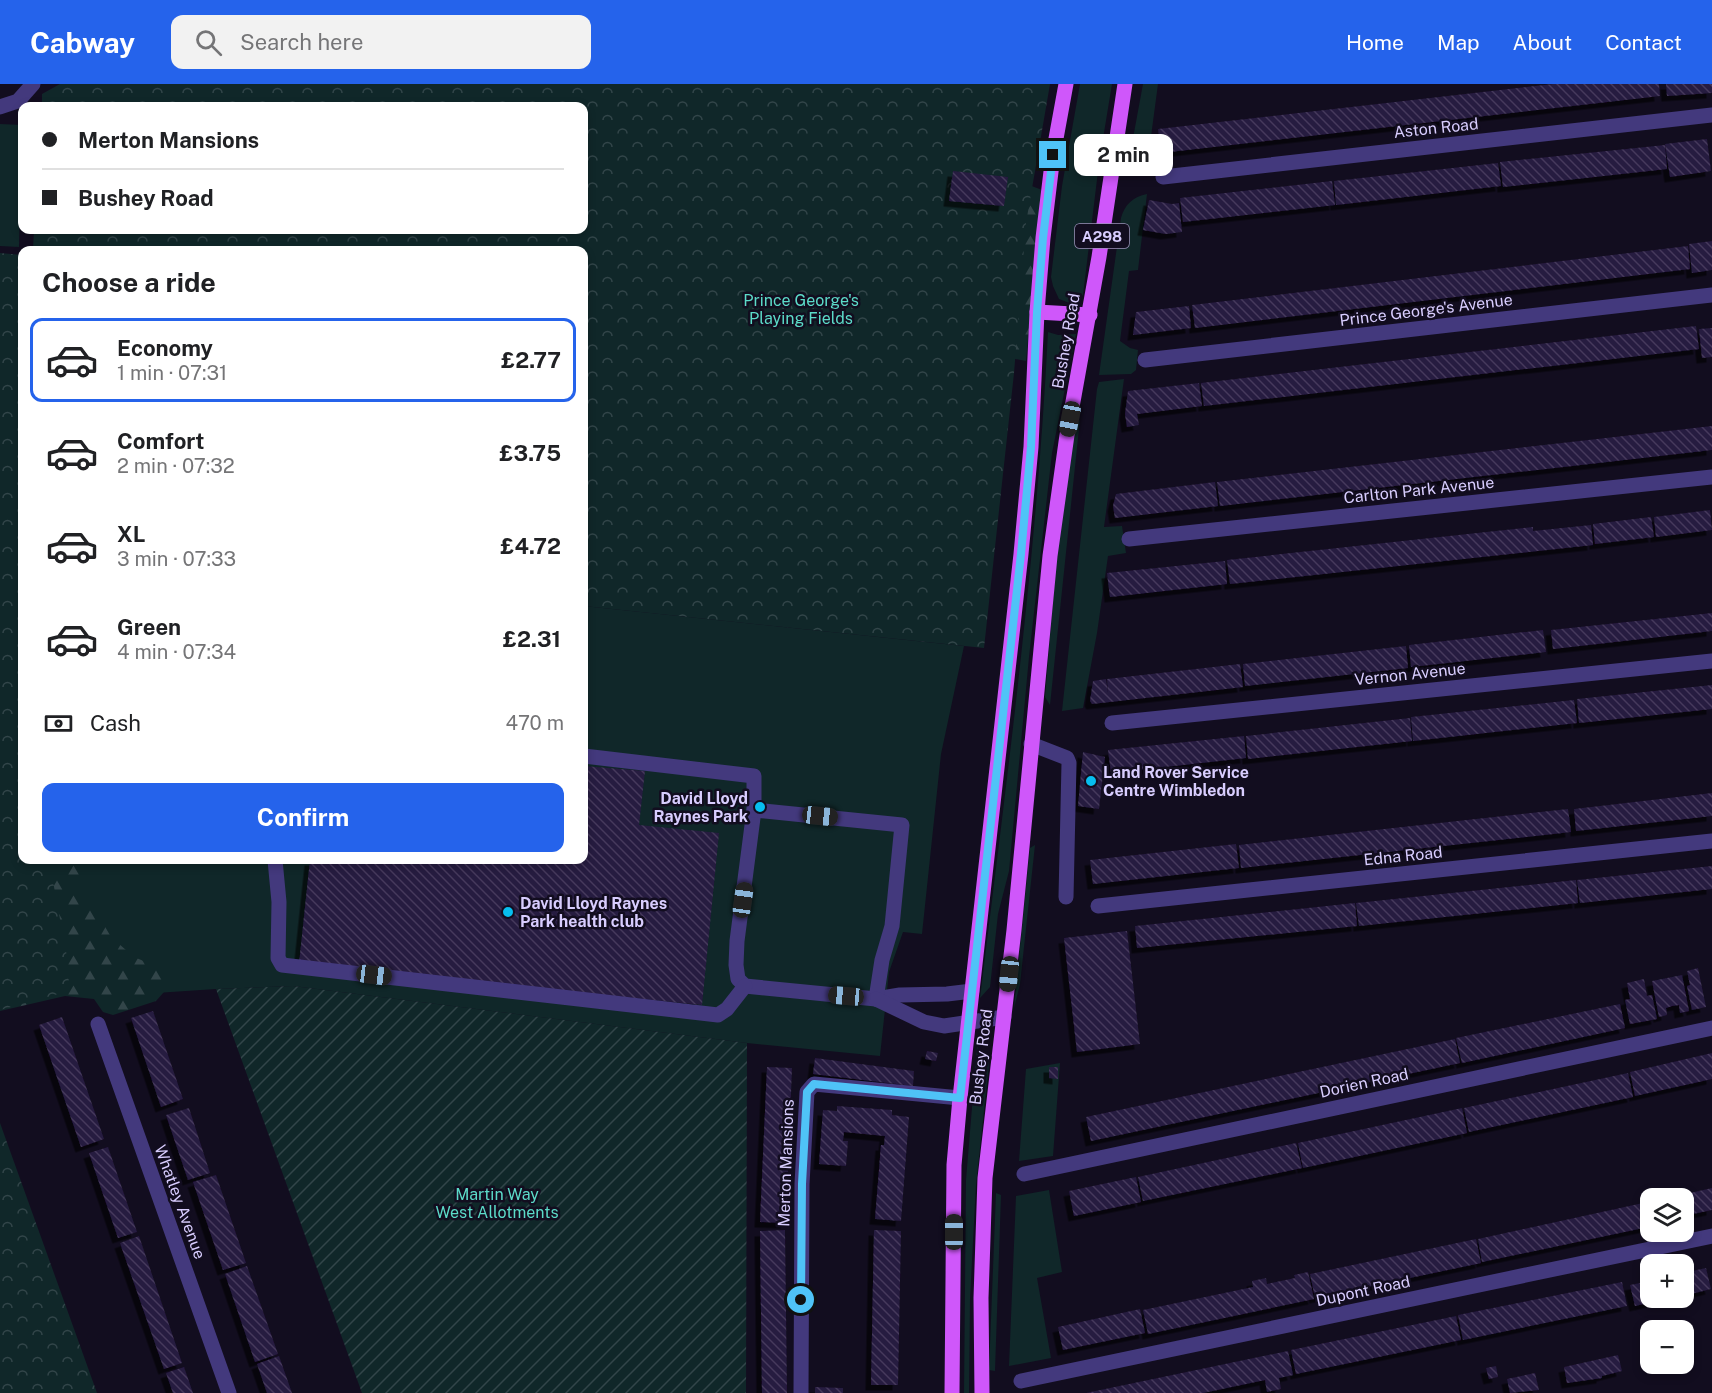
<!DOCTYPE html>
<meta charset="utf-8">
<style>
body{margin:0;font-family:"Public Sans",sans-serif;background:#f2f2f2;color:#202124;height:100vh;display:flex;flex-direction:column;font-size:22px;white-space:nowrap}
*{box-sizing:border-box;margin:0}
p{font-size:20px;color:#757577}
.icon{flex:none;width:33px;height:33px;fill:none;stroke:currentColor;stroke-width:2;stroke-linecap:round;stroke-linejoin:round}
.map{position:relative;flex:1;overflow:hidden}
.side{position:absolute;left:18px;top:162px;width:570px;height:618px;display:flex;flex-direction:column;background:#fff;border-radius:12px;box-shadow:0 3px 9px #0003}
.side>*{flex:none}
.top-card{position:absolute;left:18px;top:18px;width:570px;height:132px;border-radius:12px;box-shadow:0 3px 9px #0003;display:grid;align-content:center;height:132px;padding:0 24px;background:#fff}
.buttons{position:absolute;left:1640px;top:1104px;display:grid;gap:12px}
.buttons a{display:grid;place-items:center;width:54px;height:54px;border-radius:12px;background:#fff;box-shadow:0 3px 9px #0003;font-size:30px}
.end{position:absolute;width:27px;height:27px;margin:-14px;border:8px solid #4fc3f7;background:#111;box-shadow:0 0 0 3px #111}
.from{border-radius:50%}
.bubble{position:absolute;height:42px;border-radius:12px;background:#fff;box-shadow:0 3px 9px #0003;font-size:20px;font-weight:700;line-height:42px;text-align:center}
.car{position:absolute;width:18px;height:36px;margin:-18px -9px;border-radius:8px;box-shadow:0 0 4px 2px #0007;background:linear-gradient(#222 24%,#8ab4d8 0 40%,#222 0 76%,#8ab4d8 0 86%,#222 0)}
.top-card b{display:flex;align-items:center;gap:21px;height:57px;font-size:22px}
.top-card b+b{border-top:2px solid #e0e0e0}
.top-card i{width:15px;height:15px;background:#202124}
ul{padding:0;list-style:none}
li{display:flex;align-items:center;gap:18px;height:84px;margin:0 12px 9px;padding:0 12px;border:3px solid transparent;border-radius:12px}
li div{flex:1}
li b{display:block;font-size:22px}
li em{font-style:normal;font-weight:700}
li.active{border-color:#2563eb}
li>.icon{width:54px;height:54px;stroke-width:1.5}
h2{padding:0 24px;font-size:27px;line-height:72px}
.pay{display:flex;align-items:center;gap:15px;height:66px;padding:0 24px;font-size:22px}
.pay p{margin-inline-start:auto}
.button{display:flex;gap:12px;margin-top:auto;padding:12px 24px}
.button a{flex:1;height:69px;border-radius:12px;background:#2563eb;color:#fff;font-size:24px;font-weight:700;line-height:69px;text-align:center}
header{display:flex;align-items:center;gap:36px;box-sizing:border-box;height:84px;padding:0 30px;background:#2563eb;color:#fff}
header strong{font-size:28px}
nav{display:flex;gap:33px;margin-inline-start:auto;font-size:21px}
.search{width:420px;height:54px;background:#f2f2f2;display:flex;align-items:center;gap:15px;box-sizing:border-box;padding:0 21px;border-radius:12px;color:#757577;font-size:22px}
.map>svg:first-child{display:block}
</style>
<header>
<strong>Cabway</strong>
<div class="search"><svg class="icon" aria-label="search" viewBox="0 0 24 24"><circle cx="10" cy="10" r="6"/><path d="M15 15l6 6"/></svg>Search here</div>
<nav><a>Home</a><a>Map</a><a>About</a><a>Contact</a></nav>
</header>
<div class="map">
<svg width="1712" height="1309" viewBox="0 0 1712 1309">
<defs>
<pattern id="forest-firs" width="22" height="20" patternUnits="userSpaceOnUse" patternTransform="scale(1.5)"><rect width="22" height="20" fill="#102729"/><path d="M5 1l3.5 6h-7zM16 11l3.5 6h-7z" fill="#324549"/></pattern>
<pattern id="park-crowns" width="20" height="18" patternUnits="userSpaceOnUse" patternTransform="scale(1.5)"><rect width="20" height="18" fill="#102729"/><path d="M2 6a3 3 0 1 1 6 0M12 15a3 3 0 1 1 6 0" fill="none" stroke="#324549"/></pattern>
<pattern id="garden-furrows" width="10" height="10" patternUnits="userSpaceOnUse" patternTransform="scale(1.5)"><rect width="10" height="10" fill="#102729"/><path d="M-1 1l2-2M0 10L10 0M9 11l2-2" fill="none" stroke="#324549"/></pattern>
<pattern id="building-back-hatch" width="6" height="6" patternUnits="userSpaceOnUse" patternTransform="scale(1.5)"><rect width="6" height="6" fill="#261a3f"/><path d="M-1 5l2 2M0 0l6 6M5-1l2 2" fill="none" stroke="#453a5c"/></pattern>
<filter id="shadow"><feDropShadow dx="-5.5" dy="5.5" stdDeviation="0" flood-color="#0009"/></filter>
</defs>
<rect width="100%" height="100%" fill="#120d1f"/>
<g fill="#102729">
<path d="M1080 0H1112L1099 79 1083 211 1072 220 1059 215 1053 202 1051 193 1062 102Z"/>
<path d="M1143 0H1158L1148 75H1142L1133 70 1131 65Z"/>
<path d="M0 40 22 41 19 163 0 162Z"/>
<path d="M1147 110 1138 186 1129 187 1120 257 1130 264 1138 266 1136 286 1131 290 1099 291 1121 134C1125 120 1133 113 1147 110Z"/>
<path d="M1048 248 1058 251 1076 250 1052 369 1029 573 1009 787 998 830 990 903 980 914C1007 693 1037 471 1048 248Z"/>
<path d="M1124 295 1104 443 1122 442 1126 469 1108 472 1097 549 1083 624 1062 627 1097 305 1099 298Z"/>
<path d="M1080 335 1050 621 1045 613 1056 480 1073 349Z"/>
<path d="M584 522 964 562 941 670 922 850 903 848 889 888 880 972 747 959 293 902 216 905 96 913 66 776H584Z"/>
<path d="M1035 761 1020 900 1014 924 1030 764Z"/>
<path d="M977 963 986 972 989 980 976 1101 970 1215 969 1309H964L966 1096Z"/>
<path d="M1060 979 1053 1072 1019 1077 1026 985Z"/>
<path d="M1049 1106 1062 1188 1037 1194 1051 1274 1009 1282 1016 1112Z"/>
<path d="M996 1109 1001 1111 995 1287 989 1286Z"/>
</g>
<g fill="url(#forest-firs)">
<path d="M1021 98 1042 106 1026 277 1011 274Z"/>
<path d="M37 776H88L82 803 111 853 134 873 170 888 171 900 156 917 113 931 103 928 94 915 65 912 0 927V908Z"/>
</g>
<g fill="url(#park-crowns)">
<path d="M60 0H1050L1026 139 1014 289 984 564 584 522V166H33L34 146H584V22H42V10Z"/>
<path d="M0 169 22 171V776H49L68 878 69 907 0 926Z"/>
<path d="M0 1039 97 1309H0Z"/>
</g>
<path fill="url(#garden-furrows)" d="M293 902 747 959 746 1309H362L216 905Z"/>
<g fill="url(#building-back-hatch)" filter="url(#shadow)">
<path d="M1553 0H1659L1660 12 1161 69 1158 45Z"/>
<path d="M1666 0H1712V9L1667 12Z"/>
<path d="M1707 55 1711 87 1670 93 1665 60Z"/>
<path d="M1665 61 1667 85 1503 103 1500 78Z"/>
<path d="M1498 79 1501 102 1336 121 1334 97Z"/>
<path d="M953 87 1008 93 1004 122 949 117Z"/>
<path d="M1332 97 1335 121 1183 138 1180 114Z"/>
<path d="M1149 116 1172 120 1179 119 1182 148 1166 150 1143 146Z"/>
<path d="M1712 157V186L1692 189 1689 160Z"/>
<path d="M1688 162 1690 185 1195 244 1192 221Z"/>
<path d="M1189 222 1191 244 1133 251 1136 228Z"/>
<path d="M1696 242 1699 265 1204 322 1201 299Z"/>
<path d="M1712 244V273L1702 274 1699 245Z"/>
<path d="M1199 299 1202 322 1137 330 1139 341 1127 343 1125 330 1128 307Z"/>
<path d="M1712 342V366L1220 422 1217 398Z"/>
<path d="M1215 398 1218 422 1115 434 1113 422 1116 410Z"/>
<path d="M1710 426 1712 446 1656 453 1654 433Z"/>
<path d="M1651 433 1654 453 1595 460 1593 440Z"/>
<path d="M1591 441 1593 461 1230 500 1227 476 1533 443V447Z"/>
<path d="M1225 477 1227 500 1110 513 1107 489Z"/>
<path d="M1712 529V547L1553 565 1551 546Z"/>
<path d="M1543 546 1546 568 1411 583 1409 561Z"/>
<path d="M1406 562 1408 584 1245 602 1243 580Z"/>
<path d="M1240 580 1243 603 1092 620 1090 617 1093 597 1106 595 1108 609 1107 595Z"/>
<path d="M1712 601V625L1579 639 1577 615Z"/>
<path d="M1574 616 1577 639 1413 657 1411 633Z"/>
<path d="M1410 634 1412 657 1248 675 1246 652Z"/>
<path d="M1244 652 1246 674 1111 689 1108 666Z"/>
<path d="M1083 668 1105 673 1099 725 1078 722Z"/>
<path d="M584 682 645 687 639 741 719 749 702 921 299 880 310 776H584Z"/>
<path d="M1712 709V732L1576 747 1574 725Z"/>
<path d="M1568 725 1571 748 1241 784 1239 761Z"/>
<path d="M1236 760 1239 784 1093 800 1090 776Z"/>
<path d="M1712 782V805L1580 819 1577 796Z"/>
<path d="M1576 796 1578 819 1359 842 1356 819Z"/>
<path d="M1355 819 1357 842 1137 864 1135 842Z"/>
<path d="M1127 847 1140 960 1077 968 1064 854Z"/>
<path d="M1698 884 1706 923 1692 926 1687 902 1690 901 1687 887Z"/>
<path d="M1682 891 1689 927 1680 929 1679 921 1672 922 1666 924 1667 931 1659 933 1652 897Z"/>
<path d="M1644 895 1647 912 1652 911 1657 935 1630 940 1625 916 1630 915 1627 899Z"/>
<path d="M1620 920 1625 944 1462 979 1456 954Z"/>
<path d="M153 927 183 1015 161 1023 131 934Z"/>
<path d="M62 933 104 1055 81 1063 39 941Z"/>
<path d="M1455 955 1460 979 1091 1057 1086 1033Z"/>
<path d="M927 967 938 969 936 977 925 975Z"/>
<path d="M1712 969V995L1635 1012 1630 988Z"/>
<path d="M815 974 914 987 913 1002 813 990Z"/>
<path d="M767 983 792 984 786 1139 760 1138Z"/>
<path d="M1049 983H1058V995L1049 994Z"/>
<path d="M1628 989 1633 1013 1469 1048 1464 1024Z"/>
<path d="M837 1022 892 1026V1031L909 1033 901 1137 875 1135 881 1061H884L885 1052 844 1048 843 1057H848L846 1082 819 1080 823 1026 837 1027Z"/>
<path d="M189 1024 210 1089 188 1096 166 1031Z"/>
<path d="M1462 1024 1467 1049 1303 1084 1298 1059Z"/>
<path d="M1296 1059 1302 1084 1143 1117 1138 1093Z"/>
<path d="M108 1063 137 1148 118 1154 89 1069Z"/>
<path d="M216 1091 246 1179 223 1186 193 1098Z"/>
<path d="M1136 1093 1141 1118 1074 1132 1069 1107Z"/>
<path d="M1712 1104V1126L1683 1132V1114H1668Z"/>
<path d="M1643 1119 1648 1143 1482 1178 1478 1155Z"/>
<path d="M785 1146 787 1309H762L760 1147Z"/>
<path d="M874 1146 901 1147 898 1301H871Z"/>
<path d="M139 1152 182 1279 164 1285 120 1159Z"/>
<path d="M1476 1155 1481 1179 1315 1214 1310 1190Z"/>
<path d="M247 1182 278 1270 255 1278 225 1190Z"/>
<path d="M1706 1184 1711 1205 1683 1212V1189Z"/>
<path d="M1308 1188 1314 1215 1148 1250 1143 1226 1253 1203 1252 1197 1266 1194 1267 1200 1295 1194 1294 1191Z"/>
<path d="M1650 1197V1214H1671L1635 1222 1630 1201Z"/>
<path d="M1622 1198 1627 1222 1463 1256 1458 1231Z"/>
<path d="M1140 1225 1145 1249 1063 1266 1058 1243Z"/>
<path d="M1456 1232 1461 1256 1296 1290 1291 1266Z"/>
<path d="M1288 1267 1293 1291 1279 1294 1281 1305 1267 1308 1265 1296 1203 1309H1086Z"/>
<path d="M1618 1271 1622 1287 1602 1292V1294L1567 1299 1564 1283Z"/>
<path d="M279 1272 292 1309H267L257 1280Z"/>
<path d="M1496 1282 1498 1293 1489 1295 1486 1284Z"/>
<path d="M184 1283 193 1309H173L166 1289Z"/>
<path d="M1535 1289 1539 1306 1510 1309 1507 1295Z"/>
<path d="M815 1303 843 1304V1309H815Z"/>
</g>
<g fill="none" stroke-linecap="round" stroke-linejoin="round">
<g stroke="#43397d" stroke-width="15">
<path d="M0 23 18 17 33 0"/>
<path d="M1163 93 1712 31"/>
<path d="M1145 276 1712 211"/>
<path d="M1129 455 1712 393"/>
<path d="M1112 639 1712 577"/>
<path d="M1031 660 1067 674 1069 679 1066 813"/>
<path d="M584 672 754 692V726L737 857 736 881 738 895 745 902 876 915 900 911 947 910 972 907"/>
<path d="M754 726 902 741 892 842 882 876 876 915"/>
<path d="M275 776 279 818 278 874 282 881 718 931 727 925 745 902"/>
<path d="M1098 822 1712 757"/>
<path d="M876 915 924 938 944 942 1004 933"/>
<path d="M98 940 229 1309"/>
<path d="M1024 1090 1712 944"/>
<path d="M1021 1297 1712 1152"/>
<path d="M801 1309 802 1100 807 1008 814 1000 960 1014"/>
</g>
<g stroke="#cf57fa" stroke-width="15">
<path d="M1037 228 1090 231"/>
<path d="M952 1309 954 1081 960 1014 1021 470 1031 363 1037 228 1043 154 1053 71 1066 0"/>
<path d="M982 1309 981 1214 985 1094 1014 846 1050 472 1067 351 1099 173 1125 0"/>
</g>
</g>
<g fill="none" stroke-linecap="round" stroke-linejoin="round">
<path stroke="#4fc3f7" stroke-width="8" d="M801 1216 802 1100 807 1008 814 1000 960 1014 1021 470 1031 363 1037 228 1043 154 1053 71"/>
</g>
<g fill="#07beef" stroke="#120d1f" stroke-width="2">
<circle cx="1091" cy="697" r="6"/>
<circle cx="760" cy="723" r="6"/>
<circle cx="508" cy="828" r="6"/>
</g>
<g text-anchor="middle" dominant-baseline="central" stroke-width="5" stroke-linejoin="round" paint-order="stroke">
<rect fill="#120d1f" stroke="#9d93bb" stroke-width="1.5" x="1075" y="140" width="54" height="24" rx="4.5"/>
<g font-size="15" font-weight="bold" fill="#d8cdfe">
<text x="1102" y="152">A298</text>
</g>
<g font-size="16" fill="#d8cdfe" stroke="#120d1f">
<text transform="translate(1436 44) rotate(-6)">Aston Road</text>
<text transform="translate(1426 226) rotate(-7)">Prince George's Avenue</text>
<text transform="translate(1066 257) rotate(-80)">Bushey Road</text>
<text transform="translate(1419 406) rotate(-6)">Carlton Park Avenue</text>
<text transform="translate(1410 590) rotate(-6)">Vernon Avenue</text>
<text transform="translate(1403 772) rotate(-6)">Edna Road</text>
<text transform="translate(981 973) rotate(-83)">Bushey Road</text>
<text transform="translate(1364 999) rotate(-12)">Dorien Road</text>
<text transform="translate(786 1079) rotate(-88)">Merton Mansions</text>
<text transform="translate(180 1118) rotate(70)">Whatley Avenue</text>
<text transform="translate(1363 1207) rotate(-12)">Dupont Road</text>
</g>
<g font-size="16" fill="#5cdbc9" stroke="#120d1f">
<text x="801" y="216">Prince George's<tspan x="801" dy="18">Playing Fields</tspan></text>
<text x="497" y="1110">Martin Way<tspan x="497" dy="18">West Allotments</tspan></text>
</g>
<g font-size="16" font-weight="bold" fill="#d8cdfe" stroke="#120d1f" text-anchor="start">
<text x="1103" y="688">Land Rover Service<tspan x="1103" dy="18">Centre Wimbledon</tspan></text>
<text x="748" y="714" text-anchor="end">David Lloyd<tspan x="748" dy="18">Raynes Park</tspan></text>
<text x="520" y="819">David Lloyd Raynes<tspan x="520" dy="18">Park health club</tspan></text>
</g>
</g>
</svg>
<div class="buttons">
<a><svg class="icon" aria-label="layers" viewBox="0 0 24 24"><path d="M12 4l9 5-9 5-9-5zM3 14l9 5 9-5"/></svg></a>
<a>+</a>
<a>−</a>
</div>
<i class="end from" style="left:801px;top:1216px"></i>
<i class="end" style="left:1053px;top:71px"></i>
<div class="bubble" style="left:1074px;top:50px;width:99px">2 min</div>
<i class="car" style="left:1070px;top:335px;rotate:191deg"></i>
<i class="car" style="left:820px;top:732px;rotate:96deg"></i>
<i class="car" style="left:743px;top:816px;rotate:8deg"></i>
<i class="car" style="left:1009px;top:890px;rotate:186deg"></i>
<i class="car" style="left:374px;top:891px;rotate:97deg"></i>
<i class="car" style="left:846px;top:912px;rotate:275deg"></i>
<i class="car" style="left:954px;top:1148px;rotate:0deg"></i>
<div class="top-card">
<b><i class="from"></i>Merton Mansions</b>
<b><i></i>Bushey Road</b>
</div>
<section class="side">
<h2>Choose a ride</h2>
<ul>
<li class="active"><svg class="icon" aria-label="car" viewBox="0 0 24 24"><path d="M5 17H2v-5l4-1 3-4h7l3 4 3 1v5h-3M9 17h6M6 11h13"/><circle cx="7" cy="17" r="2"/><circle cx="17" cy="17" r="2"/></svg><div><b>Economy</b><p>1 min · 07:31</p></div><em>£2.77</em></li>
<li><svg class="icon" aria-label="car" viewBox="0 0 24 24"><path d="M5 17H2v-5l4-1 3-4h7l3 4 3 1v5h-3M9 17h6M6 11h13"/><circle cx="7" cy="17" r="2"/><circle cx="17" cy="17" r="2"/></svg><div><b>Comfort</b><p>2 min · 07:32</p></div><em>£3.75</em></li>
<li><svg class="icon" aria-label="car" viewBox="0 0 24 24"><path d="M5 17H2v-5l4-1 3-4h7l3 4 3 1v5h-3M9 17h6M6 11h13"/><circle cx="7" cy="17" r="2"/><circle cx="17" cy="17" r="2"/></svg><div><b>XL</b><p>3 min · 07:33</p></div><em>£4.72</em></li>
<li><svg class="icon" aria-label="car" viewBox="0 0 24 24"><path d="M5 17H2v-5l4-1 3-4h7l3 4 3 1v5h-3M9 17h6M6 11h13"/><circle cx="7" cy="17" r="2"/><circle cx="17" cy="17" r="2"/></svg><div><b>Green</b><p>4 min · 07:34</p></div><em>£2.31</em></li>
</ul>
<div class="pay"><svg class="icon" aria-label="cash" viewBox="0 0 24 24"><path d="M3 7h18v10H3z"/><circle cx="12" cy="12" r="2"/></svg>Cash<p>470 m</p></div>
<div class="button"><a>Confirm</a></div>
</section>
</div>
